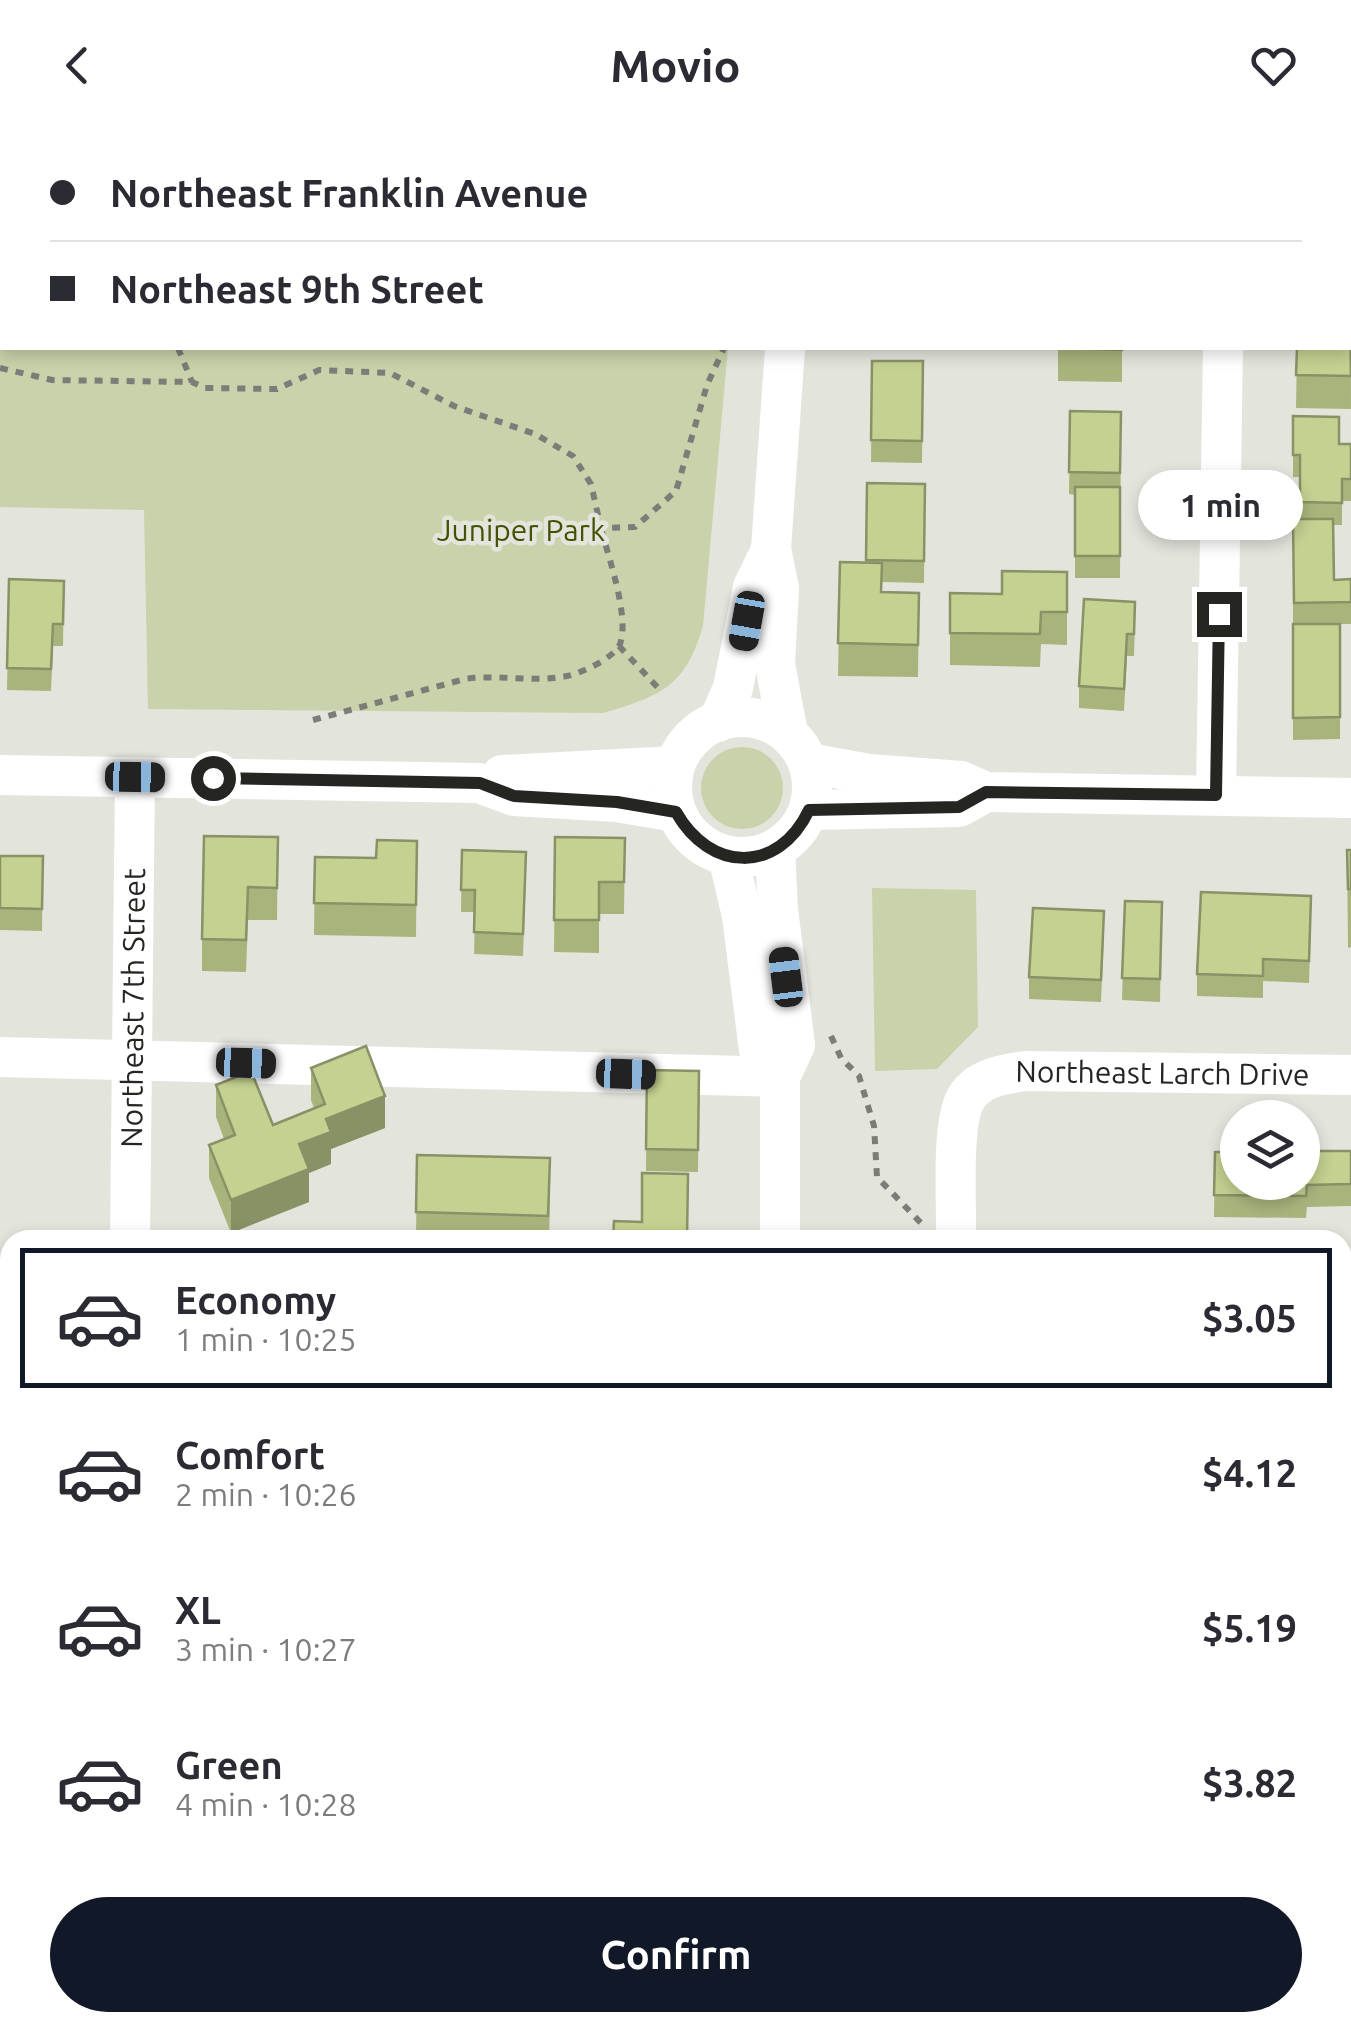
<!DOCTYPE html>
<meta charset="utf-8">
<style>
body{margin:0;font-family:Ubuntu,sans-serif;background:#f2f2f3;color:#2b2b33;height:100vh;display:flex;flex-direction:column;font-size:38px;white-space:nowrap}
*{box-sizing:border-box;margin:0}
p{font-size:32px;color:#7c7c81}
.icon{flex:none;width:55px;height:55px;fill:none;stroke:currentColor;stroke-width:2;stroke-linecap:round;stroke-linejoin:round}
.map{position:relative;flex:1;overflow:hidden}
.details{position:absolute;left:0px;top:1100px;width:1352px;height:802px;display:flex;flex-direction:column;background:#fff;border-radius:30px 30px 0 0;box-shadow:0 5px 15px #0003}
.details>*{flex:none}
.hud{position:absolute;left:0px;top:0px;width:1352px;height:220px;box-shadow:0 5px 15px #0003;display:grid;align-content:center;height:220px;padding:0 50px;background:#fff}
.tools{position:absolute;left:1220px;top:970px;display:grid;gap:20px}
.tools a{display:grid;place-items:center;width:100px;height:100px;border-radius:50%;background:#fff;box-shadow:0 5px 15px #0003;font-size:50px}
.end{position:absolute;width:45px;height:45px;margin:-22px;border:12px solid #252522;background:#fff;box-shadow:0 0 0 5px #fff}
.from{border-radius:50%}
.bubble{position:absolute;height:70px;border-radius:35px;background:#fff;box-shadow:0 5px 15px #0003;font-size:32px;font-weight:700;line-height:70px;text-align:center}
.car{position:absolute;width:30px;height:60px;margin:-30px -15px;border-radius:12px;box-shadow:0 0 8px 2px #0007;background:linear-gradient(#222 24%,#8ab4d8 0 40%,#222 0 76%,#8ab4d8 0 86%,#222 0)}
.hud b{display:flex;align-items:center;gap:35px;height:95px;font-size:38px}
.hud b+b{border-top:2px solid #e1e1e2}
.hud i{width:25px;height:25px;background:#2b2b33}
ul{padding:18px 0 0;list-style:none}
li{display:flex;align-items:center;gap:30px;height:140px;margin:0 20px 15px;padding:0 30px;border:5px solid transparent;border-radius:0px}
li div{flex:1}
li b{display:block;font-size:38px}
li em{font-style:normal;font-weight:700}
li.current{border-color:#111827}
li>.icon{width:90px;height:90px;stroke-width:1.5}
.action{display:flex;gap:20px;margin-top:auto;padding:20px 50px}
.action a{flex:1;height:115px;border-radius:60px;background:#111827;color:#fff;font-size:40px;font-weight:700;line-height:115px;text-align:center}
header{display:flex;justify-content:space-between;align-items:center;height:130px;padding:0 50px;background:#fff;font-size:45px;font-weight:700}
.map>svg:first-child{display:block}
</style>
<header><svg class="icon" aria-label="back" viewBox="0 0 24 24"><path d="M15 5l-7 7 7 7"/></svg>Movio<svg class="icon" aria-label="heart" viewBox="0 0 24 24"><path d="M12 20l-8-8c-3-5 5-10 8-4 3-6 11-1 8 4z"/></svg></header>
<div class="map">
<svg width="1351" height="1902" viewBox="0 0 1351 1902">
<rect width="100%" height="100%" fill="#e3e5dd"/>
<path fill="#d6dacc" d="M0 1226H10V1892H972L975 1902H0Z"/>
<g fill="#c9d2aa">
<path d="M0 0H733L2 2V218H728L703 496C685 557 661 566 603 583L148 579 144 380 0 377Z"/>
<circle cx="742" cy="658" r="41"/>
<path d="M872 758 976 760 978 897 937 939 875 941Z"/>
<path d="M0 1262H10V1655L0 1653Z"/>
<path d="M560 1893H679L666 1902H567Z"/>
</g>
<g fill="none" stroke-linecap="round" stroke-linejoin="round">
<g stroke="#7c7d78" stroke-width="6" stroke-dasharray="8 8" stroke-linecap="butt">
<path d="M721 0V2"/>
<path d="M173 2 174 0"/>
<path d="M0 121H2"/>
<path d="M178 218 192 252"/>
<path d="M0 238 52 250 192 252 205 258 277 259 319 240 390 243 454 276 535 304 573 326 591 354 601 398 635 397 676 361 707 255 724 218"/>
<path d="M619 516 661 561"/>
<path d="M313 590 465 549C498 544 534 553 567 546 582 543 614 528 620 514 630 487 608 426 601 398"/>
<path d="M831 906 841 928 859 946 874 996 877 1047 921 1093"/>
<path d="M1308 1892 1311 1902"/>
</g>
<g stroke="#fff" stroke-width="40">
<path d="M789 2V0"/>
<path d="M1227 2V0"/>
<path d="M785 218 771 419 779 458 775 534 788 604"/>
<circle cx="742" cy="657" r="70"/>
<path d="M718 592 733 558 753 457 771 420"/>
<path d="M808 633 869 644 961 651 986 662 1351 668"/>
<path d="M0 645 479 653 514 666 617 672 676 682"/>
<path d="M502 645 675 636"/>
<path d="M1216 665 1223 218"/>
<path d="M809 680 959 677 986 662"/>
<path d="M775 720 778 779 795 915 780 947V1110"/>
<path d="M728 726 742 786 759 920 780 947"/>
<path d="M0 927 780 947"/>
<path id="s1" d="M130 1110 135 647"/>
<path id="s2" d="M956 1110C957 1077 951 997 965 970 976 948 1004 944 1025 941L1351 945"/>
<path d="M0 1199H10"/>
<path d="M1342 1372H1351"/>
<path d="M1342 1750H1351"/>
<path d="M1029 1892 1033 1902"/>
</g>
</g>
<g fill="#a9b47d">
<path d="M1350 60 1351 279 1296 278 1297 218H1350Z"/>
<path d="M1058 218H1122V252L1058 251Z"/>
<path d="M872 231H923L922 333 871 332Z"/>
<path d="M1070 281 1121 282 1120 448H1075V365L1069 364Z"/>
<path d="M1293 286 1339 314H1351V371H1342V395H1333L1334 450 1351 449V494H1340V609L1293 610V389H1300V347H1293Z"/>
<path d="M867 353 925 354 924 453 882 452V462L919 463 918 547 838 546 840 432 866 433Z"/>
<path d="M1067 442V515L1041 514 1040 537 950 535V463L1002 464Z"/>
<path d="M9 449 64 451 63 516H53L51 561 7 560Z"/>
<path d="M1135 494 1134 526H1127L1124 581 1079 578V556Z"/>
<path d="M278 707 277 790H248L246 842 202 841V809Z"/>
<path d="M555 707 625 708 624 784H599V823L554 822Z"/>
<path d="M417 711 416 807 314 805 315 727 376 728Z"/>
<path d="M462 720 526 744 523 826 474 824 475 782H461Z"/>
<path d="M1347 720H1351V817L1348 818Z"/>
<path d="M0 726H43L42 801 0 800Z"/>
<path d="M1125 771 1162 772 1160 872 1122 870Z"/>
<path d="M1311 788 1309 853 1263 851V868L1197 866V844Z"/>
<path d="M1104 803 1101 872 1029 869V847Z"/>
<path d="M311 938 385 998 331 1019V1034L309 1043V1072L231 1103 209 1048V1015L224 1009 216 987V955L273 995 314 978 311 970Z"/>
<path d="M647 940 699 941 698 1042 646 1041Z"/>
<path d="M1351 1021V1076L1307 1077 1306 1088 1214 1087 1215 1022Z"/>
<path d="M417 1025 550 1061 549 1110H416Z"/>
<path d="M1351 1209V1286H1344V1296L1342 1297V1210Z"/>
<rect x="1342" y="1457" width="9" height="72"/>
<rect x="1342" y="1556" width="9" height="114"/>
<rect x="1342" y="1802" width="9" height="82"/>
<path d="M258 1892H308V1898L302 1902H265Z"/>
</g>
<g fill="#899266">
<path d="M385 966V998L331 1019V1034L309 1043V1072L231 1103V1070L299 1014 326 989Z"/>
<path d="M285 1892H308V1898L302 1902H278V1898Z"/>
</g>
<g fill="#c4d191" stroke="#899266" stroke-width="2.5">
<rect x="876" y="0" width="50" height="2"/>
<rect x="1078" y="0" width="51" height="2"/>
<path d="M1310 0H1351V33L1350 2H1310Z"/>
<rect x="1350" y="60" width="1" height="62"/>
<path d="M1350 137H1351V184L1350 183Z"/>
<path d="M1350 197 1351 246 1296 245 1297 218H1350Z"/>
<path d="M1058 218H1122V220Z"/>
<path d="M872 231H923L922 311 871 310Z"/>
<path d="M1070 281 1121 282 1120 343 1069 342Z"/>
<path d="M1293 286 1339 287V314H1351V349H1342V373L1300 372V325H1293Z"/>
<path d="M867 353 925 354 924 431 866 430Z"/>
<rect x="1075" y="357" width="45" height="69"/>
<path d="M1293 389H1333L1334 450 1351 449V472L1294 473Z"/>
<path d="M840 432 882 433 881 462 919 463 918 515 838 513Z"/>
<path d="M1002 441 1067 442V482H1041L1040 504 950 503V463L1002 464Z"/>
<path d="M9 449 64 451 63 494H53L51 539 7 538Z"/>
<path d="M1084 469 1135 472 1134 504H1127L1124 559 1079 556Z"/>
<path d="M1293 494H1340V587L1293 588Z"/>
<path d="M204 706 278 707 277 758 248 757 246 810 202 809Z"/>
<path d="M555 707 625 708 624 752H599V790H554Z"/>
<path d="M377 710 417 711 416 775 314 773 315 727 376 728Z"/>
<path d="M462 720 526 722 523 804 474 802 475 760H461Z"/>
<path d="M1347 720H1351V759H1348Z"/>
<path d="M0 726H43L42 779 0 778Z"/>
<path d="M1201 762 1311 766 1309 831 1263 829V846L1197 844Z"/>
<path d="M1125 771 1162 772 1160 849 1122 848Z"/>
<path d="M1033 778 1104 781 1101 850 1029 847Z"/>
<path d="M366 916 385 966 326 989 331 1002 299 1014 309 1039 231 1070 209 1015 235 1005 216 955 251 941 273 995 325 974 311 938Z"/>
<path d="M647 940 699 941 698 1020 646 1019Z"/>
<path d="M1302 1021H1351V1054L1307 1055 1306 1066 1214 1065 1215 1022H1238V1052H1302Z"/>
<path d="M417 1025 550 1028 548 1086 416 1082Z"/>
<path d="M642 1043 688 1044 687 1110H613L614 1091 642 1092Z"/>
<path d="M1351 1209V1264H1344V1274H1342V1210Z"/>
<rect x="1342" y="1457" width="9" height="50"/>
<rect x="1342" y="1556" width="9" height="82"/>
<rect x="1342" y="1802" width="9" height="60"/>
</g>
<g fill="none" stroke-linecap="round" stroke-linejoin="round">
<path stroke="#252522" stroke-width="12" d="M213 648 480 653 514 666 617 672 676 682C710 742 778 745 809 680L959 677 986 662 1216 665 1219 484"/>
</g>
<g text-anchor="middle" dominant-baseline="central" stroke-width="9" stroke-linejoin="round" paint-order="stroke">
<g font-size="30" fill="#465002" stroke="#e3e5dd">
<text x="521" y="400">Juniper Park</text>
</g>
<g font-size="30" fill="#252522" stroke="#e3e5dd">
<text stroke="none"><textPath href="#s1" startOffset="232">Northeast 7th Street</textPath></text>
<text stroke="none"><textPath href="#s2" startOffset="348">Northeast Larch Drive</textPath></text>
</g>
</g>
</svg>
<div class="tools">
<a><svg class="icon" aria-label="layers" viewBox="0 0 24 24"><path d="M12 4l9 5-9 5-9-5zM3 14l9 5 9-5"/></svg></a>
</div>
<i class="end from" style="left:213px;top:648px"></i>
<i class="end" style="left:1219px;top:484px"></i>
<div class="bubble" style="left:1138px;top:340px;width:165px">1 min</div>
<i class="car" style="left:747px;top:491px;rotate:190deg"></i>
<i class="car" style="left:135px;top:647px;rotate:91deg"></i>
<i class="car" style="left:786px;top:847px;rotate:353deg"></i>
<i class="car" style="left:246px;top:933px;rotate:92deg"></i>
<i class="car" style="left:626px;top:944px;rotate:92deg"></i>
<div class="hud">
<b><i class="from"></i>Northeast Franklin Avenue</b>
<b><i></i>Northeast 9th Street</b>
</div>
<section class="details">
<ul>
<li class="current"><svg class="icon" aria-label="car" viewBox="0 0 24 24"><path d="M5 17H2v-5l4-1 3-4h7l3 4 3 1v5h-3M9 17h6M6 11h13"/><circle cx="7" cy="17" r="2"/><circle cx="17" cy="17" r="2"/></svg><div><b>Economy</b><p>1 min · 10:25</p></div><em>$3.05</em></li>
<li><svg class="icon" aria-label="car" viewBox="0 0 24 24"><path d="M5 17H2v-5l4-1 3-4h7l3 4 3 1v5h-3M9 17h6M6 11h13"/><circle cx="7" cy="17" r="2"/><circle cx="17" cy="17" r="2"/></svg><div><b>Comfort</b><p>2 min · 10:26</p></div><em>$4.12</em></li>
<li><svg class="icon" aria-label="car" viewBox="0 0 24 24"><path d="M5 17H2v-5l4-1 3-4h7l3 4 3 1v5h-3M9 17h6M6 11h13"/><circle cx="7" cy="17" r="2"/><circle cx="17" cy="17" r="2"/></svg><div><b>XL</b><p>3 min · 10:27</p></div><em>$5.19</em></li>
<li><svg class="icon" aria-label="car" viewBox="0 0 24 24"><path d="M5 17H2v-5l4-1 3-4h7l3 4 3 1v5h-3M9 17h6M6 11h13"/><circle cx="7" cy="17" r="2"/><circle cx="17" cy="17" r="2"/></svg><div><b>Green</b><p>4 min · 10:28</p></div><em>$3.82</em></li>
</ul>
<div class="action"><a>Confirm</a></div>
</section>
</div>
